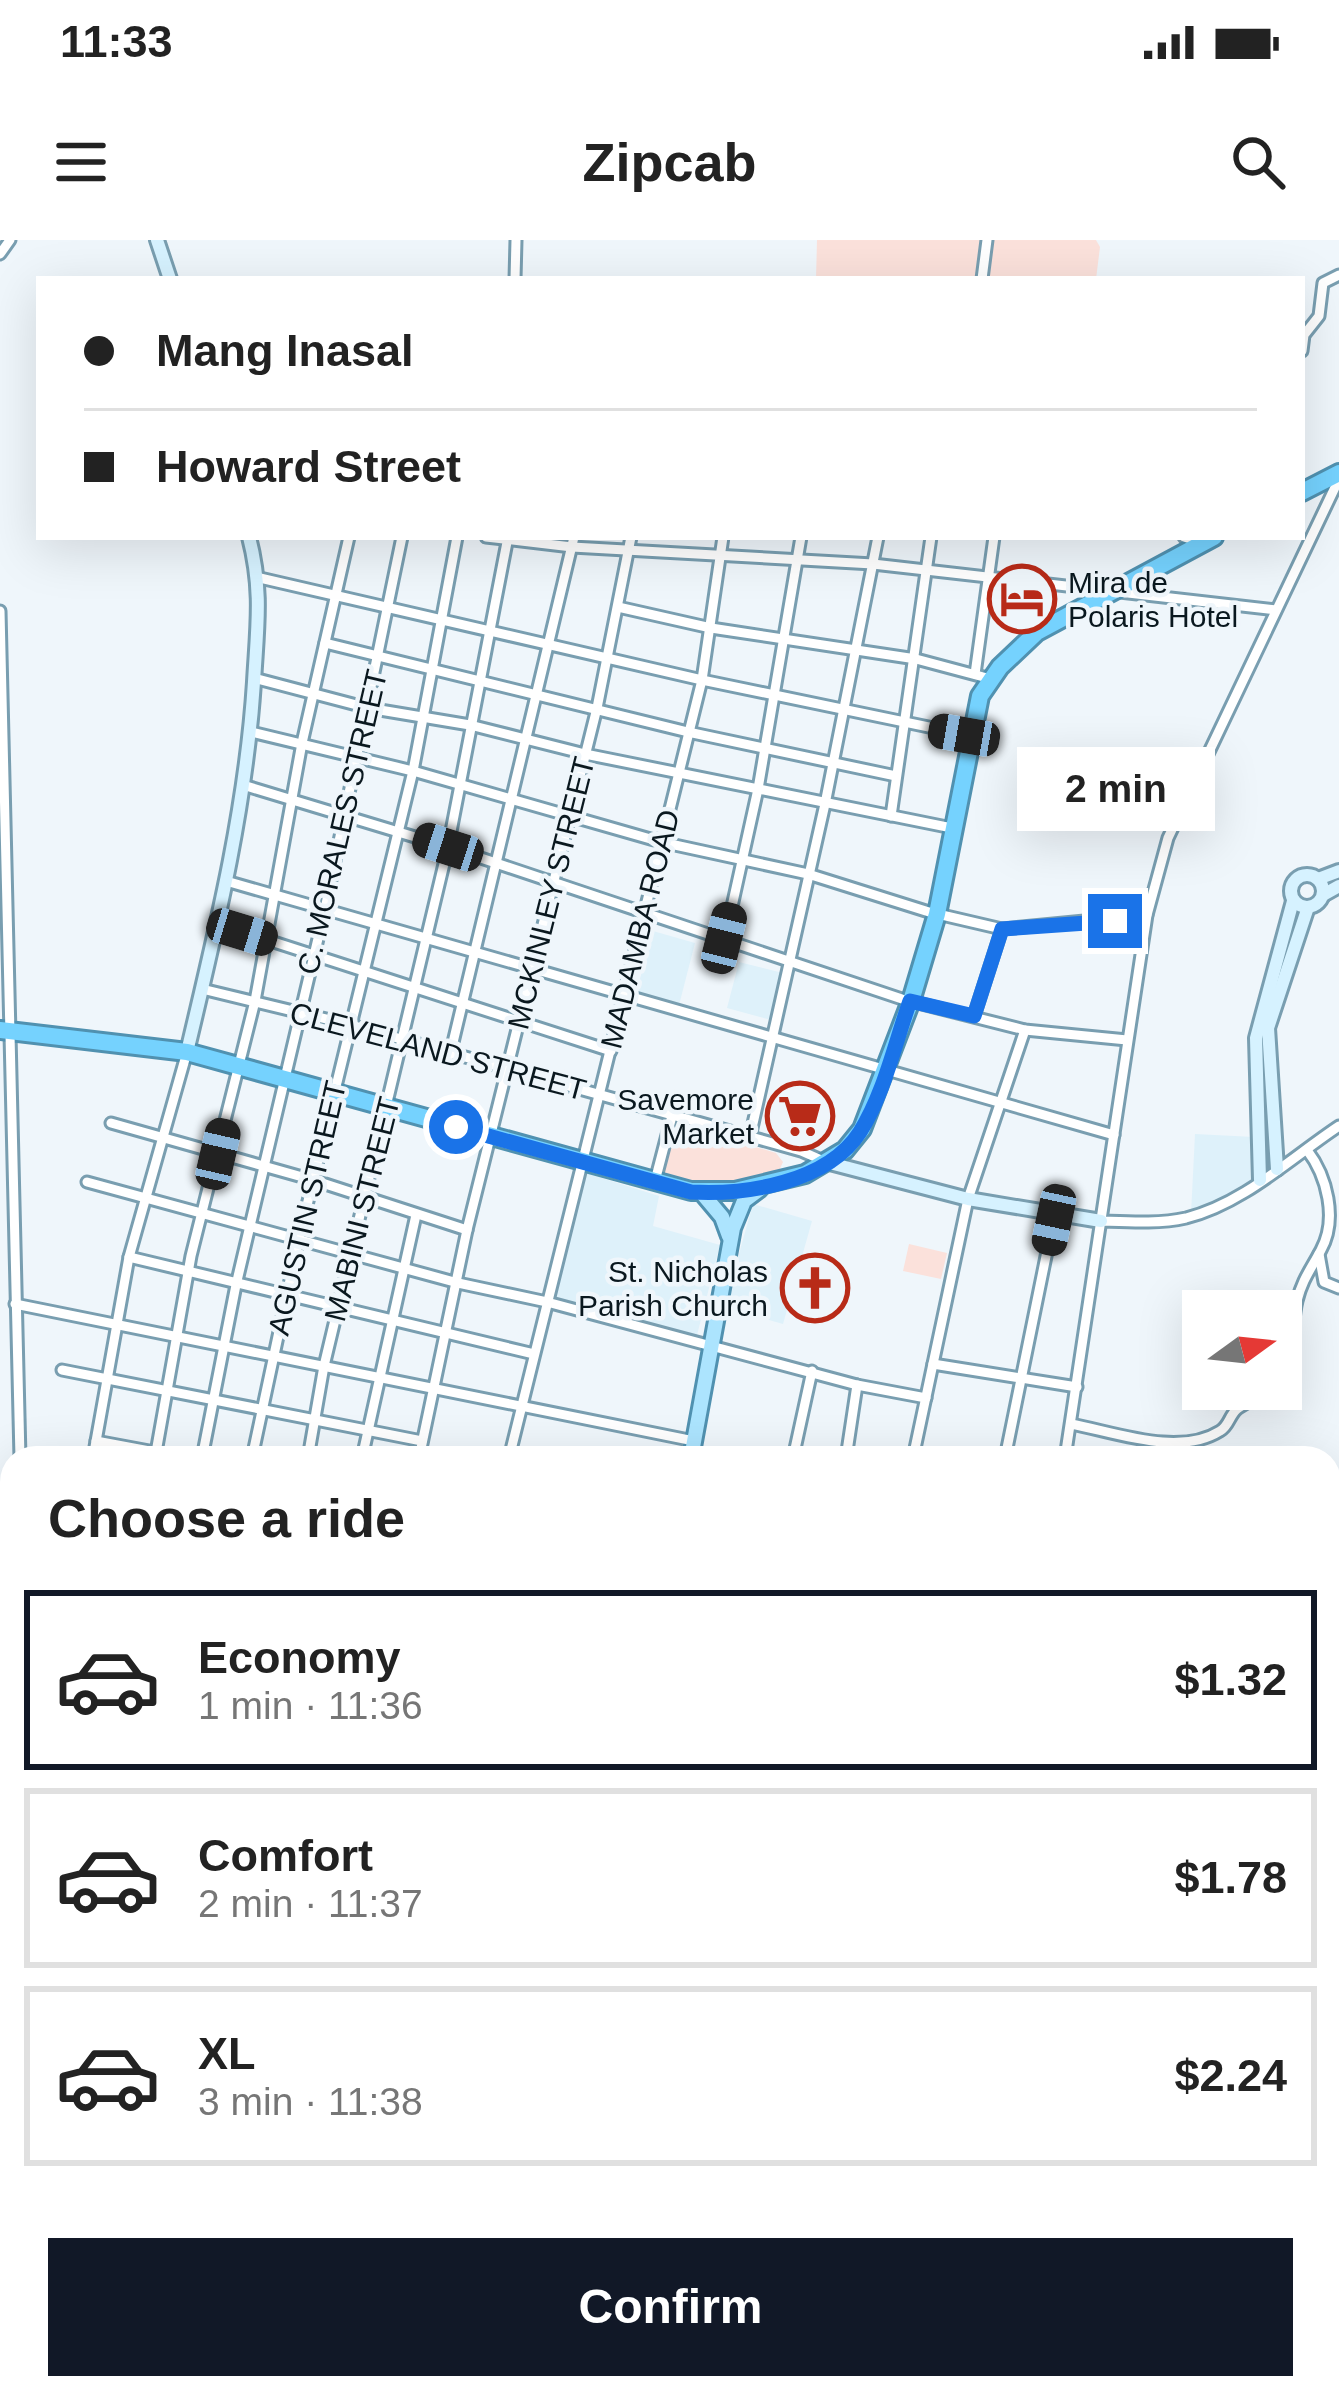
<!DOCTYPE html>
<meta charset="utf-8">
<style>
body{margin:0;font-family:Arial,sans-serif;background:#f2f2f2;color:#222;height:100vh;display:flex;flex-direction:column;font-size:45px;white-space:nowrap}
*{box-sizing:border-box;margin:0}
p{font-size:39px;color:#767676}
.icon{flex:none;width:66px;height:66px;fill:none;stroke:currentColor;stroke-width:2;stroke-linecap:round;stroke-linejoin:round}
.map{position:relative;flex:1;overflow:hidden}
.panel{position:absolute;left:0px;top:1206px;width:1341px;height:954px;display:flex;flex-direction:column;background:#fff;border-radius:36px 36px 0 0;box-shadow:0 12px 48px #0002}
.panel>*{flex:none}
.top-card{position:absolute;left:36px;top:36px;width:1269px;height:264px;border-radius:0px;box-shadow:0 12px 48px #0002;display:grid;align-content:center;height:264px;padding:0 48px;background:#fff}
.needle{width:78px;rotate:75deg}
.controls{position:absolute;left:1182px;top:1050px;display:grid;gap:24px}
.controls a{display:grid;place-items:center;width:120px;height:120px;border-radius:0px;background:#fff;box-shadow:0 12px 48px #0002;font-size:60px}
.end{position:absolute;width:54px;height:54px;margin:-27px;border:15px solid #1a73e8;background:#fff;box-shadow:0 0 0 6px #fff}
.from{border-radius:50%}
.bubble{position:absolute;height:84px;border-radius:0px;background:#fff;box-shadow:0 12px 48px #0002;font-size:39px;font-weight:700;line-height:84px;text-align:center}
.car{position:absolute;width:36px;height:72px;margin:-36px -18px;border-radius:15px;box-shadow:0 0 9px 3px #0007;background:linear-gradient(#222 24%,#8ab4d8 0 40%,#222 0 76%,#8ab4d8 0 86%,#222 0)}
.top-card b{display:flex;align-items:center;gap:42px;height:114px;font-size:45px}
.top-card b+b{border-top:3px solid #e0e0e0}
.top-card i{width:30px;height:30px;background:#222}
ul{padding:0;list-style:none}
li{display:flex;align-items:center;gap:36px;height:180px;margin:0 24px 18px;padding:0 24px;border:6px solid #e0e0e0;border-radius:0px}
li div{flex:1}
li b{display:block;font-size:45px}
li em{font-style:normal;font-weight:700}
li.current{border-color:#111827}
li>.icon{width:108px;height:108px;stroke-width:1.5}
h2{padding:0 48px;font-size:54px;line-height:144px}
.action{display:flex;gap:24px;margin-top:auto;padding:24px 48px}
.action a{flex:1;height:138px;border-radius:0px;background:#111827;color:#fff;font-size:48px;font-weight:700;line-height:138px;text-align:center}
.status{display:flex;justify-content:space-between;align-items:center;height:84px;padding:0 60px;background:#fff;direction:ltr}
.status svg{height:33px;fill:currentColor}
header{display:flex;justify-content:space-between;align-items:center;height:156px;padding:0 48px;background:#fff;font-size:54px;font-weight:700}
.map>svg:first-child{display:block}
</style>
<div class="status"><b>11:33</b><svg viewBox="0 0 49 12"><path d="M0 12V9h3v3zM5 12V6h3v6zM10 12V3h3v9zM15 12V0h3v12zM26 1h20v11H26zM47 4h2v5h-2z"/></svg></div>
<header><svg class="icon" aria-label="menu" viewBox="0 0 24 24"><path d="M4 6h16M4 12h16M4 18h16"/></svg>Zipcab<svg class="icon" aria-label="search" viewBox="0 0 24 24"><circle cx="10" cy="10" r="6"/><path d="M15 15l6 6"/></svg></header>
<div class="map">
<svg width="1339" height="2160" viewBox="0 0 1339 2160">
<rect width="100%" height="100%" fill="#eff6fb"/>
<g fill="#def1fa">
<path d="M653 691 695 703 678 769 635 757Z"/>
<path d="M739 722 783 733 771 780 727 768Z"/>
<path d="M1195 894 1254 897 1253 939 1191 974Z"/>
<path d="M586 933 659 956 653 986 720 1005 696 1099 553 1064Z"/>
<path d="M753 964 812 981 783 1084 724 1067Z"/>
<path d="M642 2148H722L720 2160H642Z"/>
</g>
<g fill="#fbe1db">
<path d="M817 0H1096L1100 7 1096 39H816Z"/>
<path d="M675 883 776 913 783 922 778 933C737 942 701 947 660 938Z"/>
<path d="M909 1004 947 1013 941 1039 903 1031Z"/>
</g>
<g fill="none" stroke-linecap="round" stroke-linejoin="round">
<defs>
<g id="street">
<path d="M0 14 10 0"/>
<path d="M515 39 516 0"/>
<path d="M982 39 987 0"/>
<path d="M1302 111 1304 95 1319 76 1323 43 1339 35"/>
<path d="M486 297 572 307 873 324 1276 370"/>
<path d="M1184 297 1203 303"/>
<path d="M260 338 702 440 972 496"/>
<path d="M618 367 711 388 916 419 991 439"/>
<path d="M0 371 20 1218"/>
<path d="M325 403 688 492 896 536"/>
<path d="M975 434 994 297"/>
<path d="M254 438 368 468 470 485 585 514 952 588"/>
<path d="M251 492 413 531 661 602 808 634 929 672 1002 689 1147 675"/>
<path d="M243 545 448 607 902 759 1025 790 1127 800"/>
<path d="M891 576 931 297"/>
<path d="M226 641 1114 895"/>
<path d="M218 684 611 811"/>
<path d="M725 698 758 549 801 297"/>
<path d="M202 749 351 785 801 911 826 922"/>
<path d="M974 776 1002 689"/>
<path d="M450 815 574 297"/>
<path d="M111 883 313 940 467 990"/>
<path d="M750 897 825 564 878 297"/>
<path d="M655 941 672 876"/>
<path d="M87 942 458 1043 547 1062 857 1145 926 1158"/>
<path d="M1101 981C1129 982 1159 984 1186 978 1243 964 1292 917 1339 886"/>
<path d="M1319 1014 1324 1042 1339 1048"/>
<path d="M129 1017 534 1114"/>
<path d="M15 1064 694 1201"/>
<path d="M933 1124 1077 1147"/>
<path d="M62 1130 422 1201"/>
<path d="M1281 1136C1295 1116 1291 1085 1297 1061 1302 1040 1311 1029 1321 1010 1338 979 1327 936 1307 910"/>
<path d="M1071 1184C1114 1192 1179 1217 1220 1191 1229 1186 1229 1176 1237 1169 1248 1161 1259 1159 1269 1149"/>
<path d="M96 1201 187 1218"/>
<path d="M93 1218 129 1017 187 812"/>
<path d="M155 1218 191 1016 255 761 302 503 349 297"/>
<path d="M202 1218 236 1045 325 669 402 297"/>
<path d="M252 1218 299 998 413 531 457 297"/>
<path d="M308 1218 324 1126 448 607 508 297"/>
<path d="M362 1218 416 975"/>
<path d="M419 1218 467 990 597 468 631 297"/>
<path d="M509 1218 702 440 723 297"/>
<path d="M793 1218 812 1131"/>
<path d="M846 1218 857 1145"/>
<path d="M913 1218 968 959 1025 790"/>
<path d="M1005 1218 1054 977"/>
<path d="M1065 1218 1147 675 1168 598 1339 239"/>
<path d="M1329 1540 1339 1533"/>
<path d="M1329 1703 1339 1708"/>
<path d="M391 2148 397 2160"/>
<path d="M756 2148 804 2160"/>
<path d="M725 2160 727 2148"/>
</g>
<g id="secondary">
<path d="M157 0 170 39"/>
<circle cx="1307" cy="651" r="16"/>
<path d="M1318 639 1339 631"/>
<path d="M1323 655 1339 646"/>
<path d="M187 812C216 690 246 568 254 442 257 388 263 351 249 297"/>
<path d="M826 922 968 959 1101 981"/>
<path d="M1277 929 1268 788 1308 667"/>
<path d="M1260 940 1256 798 1293 661"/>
</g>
<g id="primary">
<path d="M701 952 722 977 729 996"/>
<path d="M691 1218 733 988 744 961 760 949"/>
<path d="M631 2148V2160"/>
</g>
<g id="highway">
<path d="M1302 252 1339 233"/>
<path d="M0 790 187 812 691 951H735L805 934 845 910 862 889 911 761 937 674 980 456 1000 427 1037 392 1214 297"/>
</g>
</defs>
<use href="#street" stroke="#799eb0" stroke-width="15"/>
<use href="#secondary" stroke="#799eb0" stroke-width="18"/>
<use href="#primary" stroke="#5091b0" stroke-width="20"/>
<use href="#highway" stroke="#5091b0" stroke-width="22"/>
<use href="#street" stroke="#fff" stroke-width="9"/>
<use href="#secondary" stroke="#d6f2ff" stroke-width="12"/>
<use href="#primary" stroke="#ace4fe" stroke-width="14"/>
<use href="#highway" stroke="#75d2fe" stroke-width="16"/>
</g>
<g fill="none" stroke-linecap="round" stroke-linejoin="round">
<path stroke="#1a73e8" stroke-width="15" d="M456 887 691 952C746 955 827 943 860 892 884 854 895 803 910 761L974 776 1002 689 1115 681"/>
</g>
<defs>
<symbol id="hotel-ring" viewBox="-11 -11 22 22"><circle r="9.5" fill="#eff6fb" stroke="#b82b18" stroke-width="1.5"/><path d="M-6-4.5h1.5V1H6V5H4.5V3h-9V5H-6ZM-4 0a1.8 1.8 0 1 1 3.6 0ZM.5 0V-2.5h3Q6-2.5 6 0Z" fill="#b82b18"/></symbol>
<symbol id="supermarket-ring" viewBox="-11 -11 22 22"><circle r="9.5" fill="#eff6fb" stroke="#b82b18" stroke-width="1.5"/><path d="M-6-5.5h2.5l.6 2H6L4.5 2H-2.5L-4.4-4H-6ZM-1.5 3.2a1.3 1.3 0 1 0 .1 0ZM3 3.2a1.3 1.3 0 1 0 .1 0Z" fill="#b82b18"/></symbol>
<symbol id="church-ring" viewBox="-11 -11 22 22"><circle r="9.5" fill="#eff6fb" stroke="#b82b18" stroke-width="1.5"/><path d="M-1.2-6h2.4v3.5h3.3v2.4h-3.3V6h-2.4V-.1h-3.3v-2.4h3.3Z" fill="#b82b18"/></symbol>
</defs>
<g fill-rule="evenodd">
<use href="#hotel-ring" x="984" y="321" width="76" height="76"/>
<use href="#supermarket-ring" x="762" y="838" width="76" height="76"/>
<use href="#church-ring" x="777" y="1010" width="76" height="76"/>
</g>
<g text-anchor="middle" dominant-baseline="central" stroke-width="9" stroke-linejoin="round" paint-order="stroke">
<g font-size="30" fill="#0a181f" stroke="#eff6fb" text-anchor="end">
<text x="1068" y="342" text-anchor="start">Mira de<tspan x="1068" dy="34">Polaris Hotel</tspan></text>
<text x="754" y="859">Savemore<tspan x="754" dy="34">Market</tspan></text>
<text x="768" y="1031">St. Nicholas<tspan x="768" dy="34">Parish Church</tspan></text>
</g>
<g font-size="30" fill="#0a181f" stroke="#eff6fb">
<text transform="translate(342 582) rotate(-77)">C. MORALES STREET</text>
<text transform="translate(551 653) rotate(-76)">MCKINLEY STREET</text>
<text transform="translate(640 689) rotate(-76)">MADAMBA ROAD</text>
<text transform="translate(438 811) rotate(15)">CLEVELAND STREET</text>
<text transform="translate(307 968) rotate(-77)">AGUSTIN STREET</text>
<text transform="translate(362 969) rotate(-76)">MABINI STREET</text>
</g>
</g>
</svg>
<div class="controls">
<a><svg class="needle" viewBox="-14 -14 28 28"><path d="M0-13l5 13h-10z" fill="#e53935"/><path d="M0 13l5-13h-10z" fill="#767676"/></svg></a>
</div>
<i class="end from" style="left:456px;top:887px"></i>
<i class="end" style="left:1115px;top:681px"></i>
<div class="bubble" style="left:1017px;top:507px;width:198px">2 min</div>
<i class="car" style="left:964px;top:495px;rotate:280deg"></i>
<i class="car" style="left:448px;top:607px;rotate:288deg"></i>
<i class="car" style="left:242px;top:692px;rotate:107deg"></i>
<i class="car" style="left:724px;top:698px;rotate:14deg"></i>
<i class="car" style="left:218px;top:914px;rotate:13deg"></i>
<i class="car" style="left:1054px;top:980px;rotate:192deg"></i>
<div class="top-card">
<b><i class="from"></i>Mang Inasal</b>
<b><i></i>Howard Street</b>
</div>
<section class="panel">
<h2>Choose a ride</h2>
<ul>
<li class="current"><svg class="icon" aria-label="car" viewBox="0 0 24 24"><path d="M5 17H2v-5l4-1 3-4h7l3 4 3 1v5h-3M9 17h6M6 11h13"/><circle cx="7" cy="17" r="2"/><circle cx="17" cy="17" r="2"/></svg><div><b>Economy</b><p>1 min · 11:36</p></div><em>$1.32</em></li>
<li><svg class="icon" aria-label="car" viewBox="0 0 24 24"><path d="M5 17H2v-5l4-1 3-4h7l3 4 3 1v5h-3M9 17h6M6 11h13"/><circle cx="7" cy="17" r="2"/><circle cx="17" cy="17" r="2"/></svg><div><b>Comfort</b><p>2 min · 11:37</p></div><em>$1.78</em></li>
<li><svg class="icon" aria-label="car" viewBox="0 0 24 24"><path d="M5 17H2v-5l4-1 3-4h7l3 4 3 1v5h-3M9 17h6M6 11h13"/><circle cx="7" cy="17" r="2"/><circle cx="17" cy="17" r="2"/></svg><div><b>XL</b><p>3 min · 11:38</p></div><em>$2.24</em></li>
</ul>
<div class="action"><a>Confirm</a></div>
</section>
</div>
